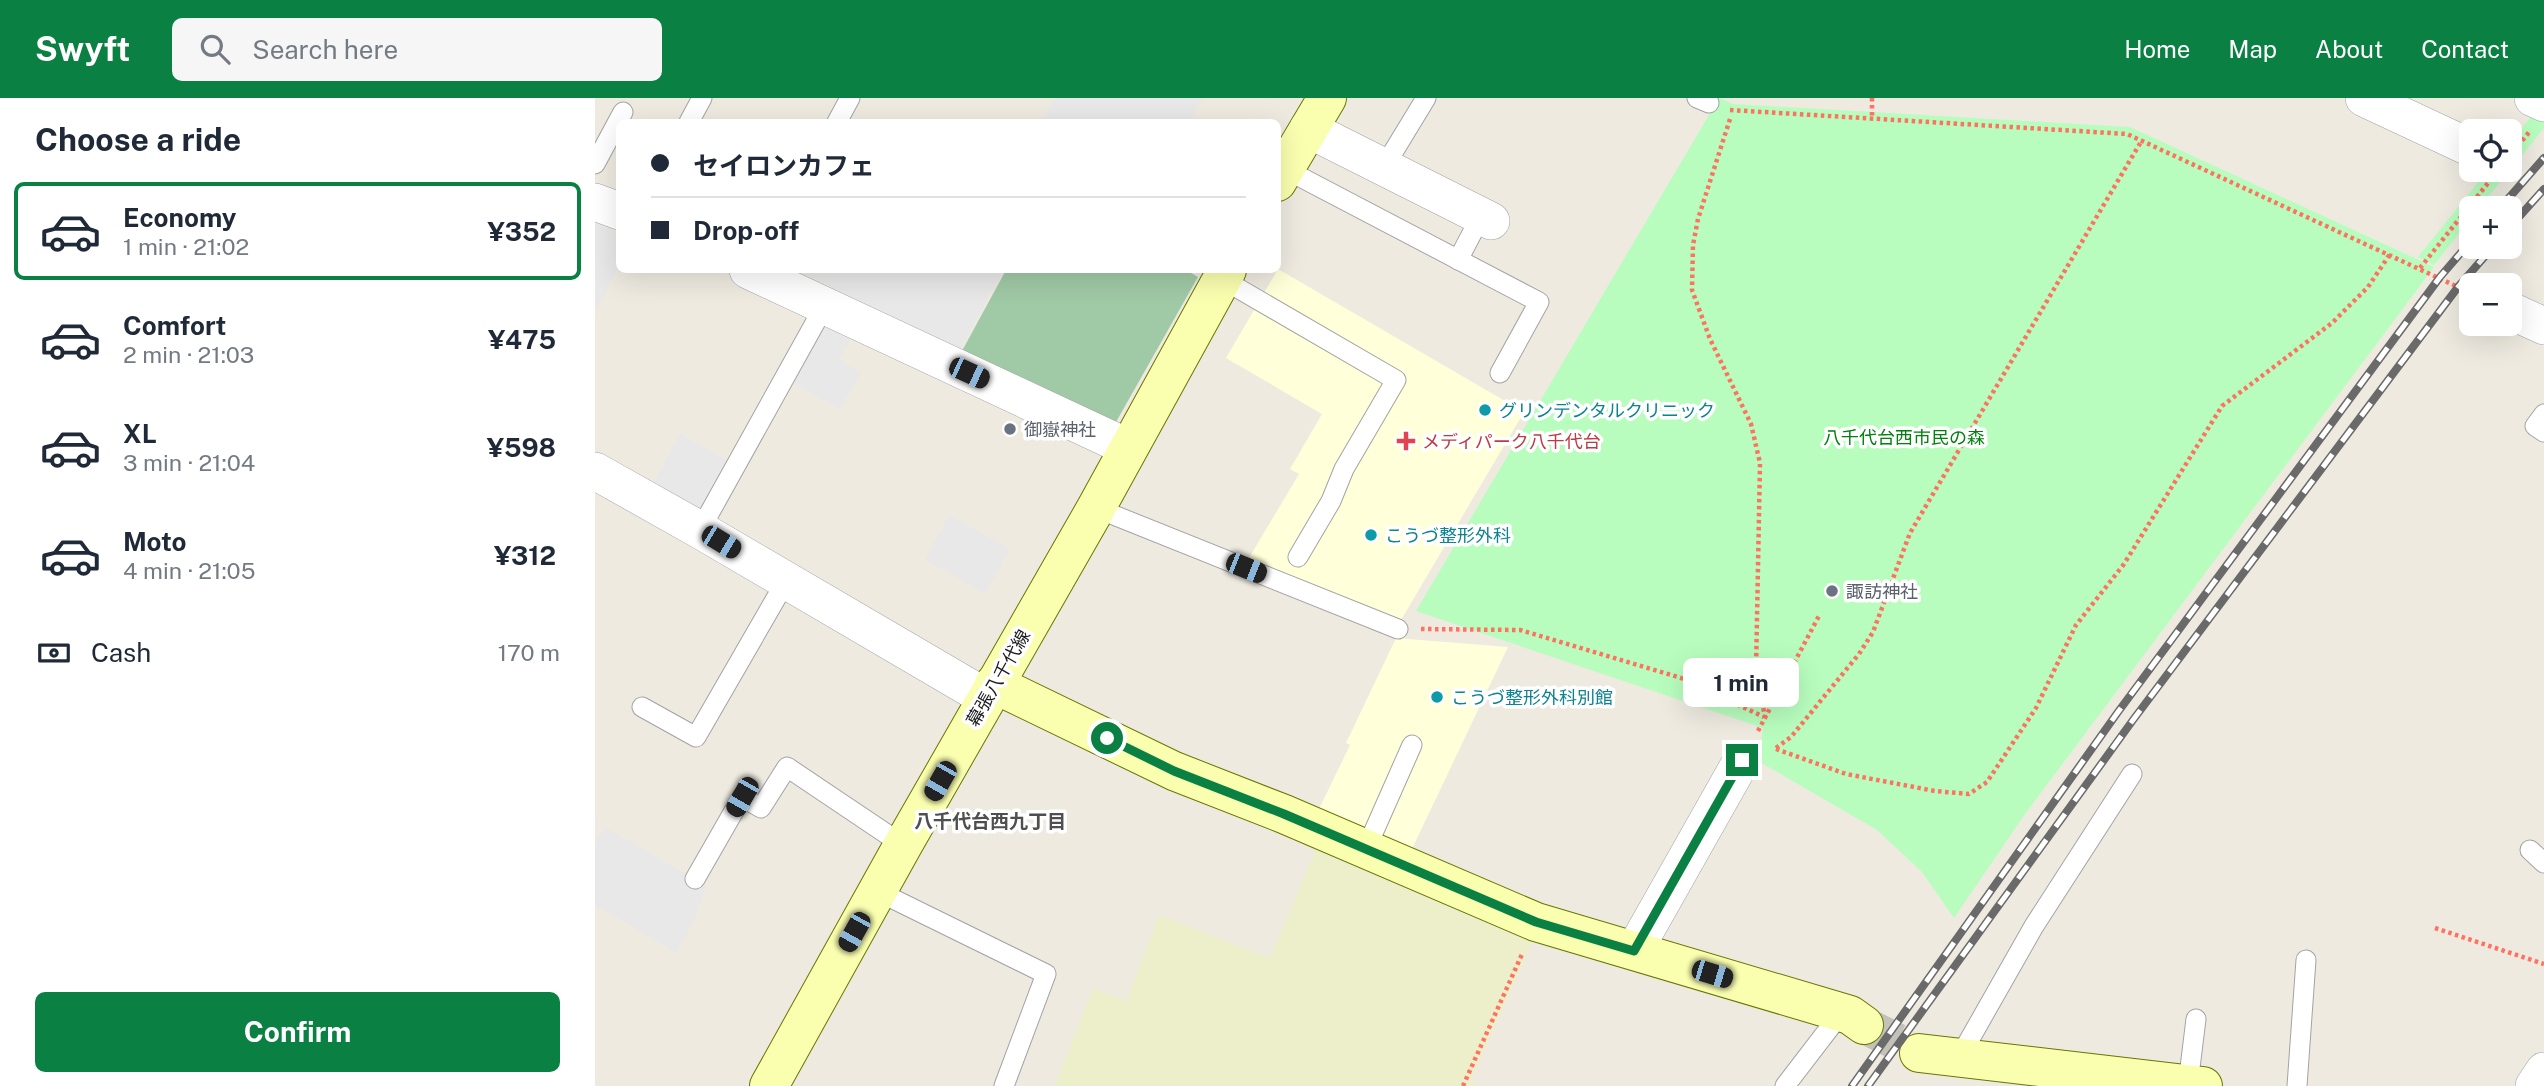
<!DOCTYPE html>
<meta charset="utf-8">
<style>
body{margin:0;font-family:"Public Sans","Noto Sans JP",sans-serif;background:#f6f6f7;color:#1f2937;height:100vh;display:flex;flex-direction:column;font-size:26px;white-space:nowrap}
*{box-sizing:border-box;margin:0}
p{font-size:23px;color:#747a83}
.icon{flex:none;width:38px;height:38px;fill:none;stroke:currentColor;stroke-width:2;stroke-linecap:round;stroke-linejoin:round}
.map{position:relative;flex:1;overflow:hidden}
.side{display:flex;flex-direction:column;background:#fff;width:595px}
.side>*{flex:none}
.hud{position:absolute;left:21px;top:21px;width:665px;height:154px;border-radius:10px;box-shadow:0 7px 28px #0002;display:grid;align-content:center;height:154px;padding:0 35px;background:#fff}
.buttons{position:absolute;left:1864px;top:21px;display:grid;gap:14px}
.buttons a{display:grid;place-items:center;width:63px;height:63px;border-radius:10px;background:#fff;box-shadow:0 7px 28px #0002;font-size:35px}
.end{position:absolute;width:32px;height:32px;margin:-16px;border:9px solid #0b8043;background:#fff;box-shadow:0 0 0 4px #fff}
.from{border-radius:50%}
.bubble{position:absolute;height:49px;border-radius:10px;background:#fff;box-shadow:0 7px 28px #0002;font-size:23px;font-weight:700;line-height:49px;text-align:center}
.car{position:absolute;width:21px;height:42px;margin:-21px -10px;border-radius:9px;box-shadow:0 0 5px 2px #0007;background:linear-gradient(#222 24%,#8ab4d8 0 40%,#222 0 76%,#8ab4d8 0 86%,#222 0)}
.hud b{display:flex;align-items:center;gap:24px;height:66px;font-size:26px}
.hud b+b{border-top:2px solid #e0e1e3}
.hud i{width:18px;height:18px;background:#1f2937}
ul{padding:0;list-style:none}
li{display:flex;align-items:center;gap:21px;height:98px;margin:0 14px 10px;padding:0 21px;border:4px solid transparent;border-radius:10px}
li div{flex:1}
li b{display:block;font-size:26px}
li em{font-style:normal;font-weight:700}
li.on{border-color:#0b8043}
li>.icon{width:63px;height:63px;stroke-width:1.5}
h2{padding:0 35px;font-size:32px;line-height:84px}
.pay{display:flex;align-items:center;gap:18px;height:77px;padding:0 35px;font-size:26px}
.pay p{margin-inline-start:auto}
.primary-button{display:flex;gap:14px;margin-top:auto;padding:14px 35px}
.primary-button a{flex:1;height:80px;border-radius:10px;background:#0b8043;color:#fff;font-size:28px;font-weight:700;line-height:80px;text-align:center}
header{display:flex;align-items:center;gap:42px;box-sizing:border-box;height:98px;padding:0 35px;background:#0b8043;color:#fff}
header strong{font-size:33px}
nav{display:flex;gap:38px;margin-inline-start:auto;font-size:24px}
.search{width:490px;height:63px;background:#f6f6f7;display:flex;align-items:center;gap:18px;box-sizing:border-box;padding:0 24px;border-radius:10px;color:#747a83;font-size:26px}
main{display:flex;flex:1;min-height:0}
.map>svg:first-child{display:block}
</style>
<header>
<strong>Swyft</strong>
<div class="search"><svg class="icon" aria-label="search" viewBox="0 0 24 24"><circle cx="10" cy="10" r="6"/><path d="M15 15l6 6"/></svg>Search here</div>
<nav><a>Home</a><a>Map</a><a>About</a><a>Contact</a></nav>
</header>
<main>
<section class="side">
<h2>Choose a ride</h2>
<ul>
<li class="on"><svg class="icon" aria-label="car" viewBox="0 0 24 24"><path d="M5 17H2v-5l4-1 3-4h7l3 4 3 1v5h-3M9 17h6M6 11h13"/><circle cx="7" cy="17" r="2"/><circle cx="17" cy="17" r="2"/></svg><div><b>Economy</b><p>1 min · 21:02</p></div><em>¥352</em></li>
<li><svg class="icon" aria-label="car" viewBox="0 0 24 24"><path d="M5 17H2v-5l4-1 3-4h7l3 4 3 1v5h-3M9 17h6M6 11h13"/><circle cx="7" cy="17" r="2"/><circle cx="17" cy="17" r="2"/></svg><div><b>Comfort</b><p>2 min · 21:03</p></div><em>¥475</em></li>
<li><svg class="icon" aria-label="car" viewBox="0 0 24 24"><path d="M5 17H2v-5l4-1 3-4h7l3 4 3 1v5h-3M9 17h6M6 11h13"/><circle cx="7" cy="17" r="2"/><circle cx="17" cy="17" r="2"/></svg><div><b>XL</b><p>3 min · 21:04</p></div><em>¥598</em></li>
<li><svg class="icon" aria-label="car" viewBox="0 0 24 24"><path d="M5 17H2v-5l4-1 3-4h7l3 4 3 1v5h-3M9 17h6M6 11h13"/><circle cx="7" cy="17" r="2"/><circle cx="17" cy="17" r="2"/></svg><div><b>Moto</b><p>4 min · 21:05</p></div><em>¥312</em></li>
</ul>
<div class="pay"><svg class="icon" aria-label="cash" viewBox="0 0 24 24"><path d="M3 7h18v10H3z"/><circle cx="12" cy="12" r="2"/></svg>Cash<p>170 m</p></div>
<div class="primary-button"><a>Confirm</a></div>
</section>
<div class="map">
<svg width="1949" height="988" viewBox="0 0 1949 988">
<rect width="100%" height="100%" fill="#eeeae0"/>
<g fill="#ffffd9">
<path d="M683 171 929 314 806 522 654 460 704 376 695 371 727 316 631 260Z"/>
<path d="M801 540 913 549 816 753 723 713 755 647 751 645Z"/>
</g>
<path fill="#ecefca" d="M721 750 940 839 875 983 886 988H460L498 890 531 903 564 817 675 860Z"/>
<path fill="#a0c9a6" d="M411 172H591L603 179 521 324 367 253Z"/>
<g fill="#b8fdbe">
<path d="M1124 0 1138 6 1535 29 1839 169 1430 716 1359 820 1327 774 1282 732 1163 663 1168 630 821 513Z"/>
<path d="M1941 12 1949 16V30L1884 110H1876V120L1839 167 1823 159 1893 72H1914L1915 45Z"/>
</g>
<g fill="#e8e8e8">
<path d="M460 0H607L594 24H450L447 23Z"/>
<path d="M0 125 24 136V167L1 214Z"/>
<path d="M202 172H408L365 252Z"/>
<path d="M228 228H235L256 239 244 262 266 274 245 311 197 284Z"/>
<path d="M85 336 132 362 103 415 54 393Z"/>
<path d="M354 417 415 451 390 495 330 462Z"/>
<path d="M10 729 111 788 99 823 81 854 0 807V746Z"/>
</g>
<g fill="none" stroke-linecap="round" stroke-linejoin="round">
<path stroke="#c4c1b9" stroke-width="37" stroke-dasharray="37 18" stroke-linecap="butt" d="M1269 927 1324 955"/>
<defs>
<g id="lane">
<path d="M1102 0 1114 5"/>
<path d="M94 24 107 0"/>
<path d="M242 24 255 0"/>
<path d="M0 66 28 14"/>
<path d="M789 69 831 0"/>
<path d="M690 71 944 204 905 275"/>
<path d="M863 162 886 118"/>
<path d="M627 181 801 282 749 371 736 403 703 459"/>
<path d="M1949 316 1940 328 1949 334"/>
<path d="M501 410 803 531"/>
<path d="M105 432 230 207"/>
<path d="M47 609 101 639 191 483"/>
<path d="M771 751 817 647"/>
<path d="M1935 752 1949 765"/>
<path d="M100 781 147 699 166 710 192 669 308 747"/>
<path d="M282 793 451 876 409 988"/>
<path d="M1364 960 1439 828 1537 676"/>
<path d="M1593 986 1601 921"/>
<path d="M1190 988 1246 915"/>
<path d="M1702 988 1711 862"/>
</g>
<g id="street">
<path d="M1769 0 1876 50"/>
<path d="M1938 0 1949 5"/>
<path d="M713 31 896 123"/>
<path d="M0 104 24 113"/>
<path d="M153 172 534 350"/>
<path d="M1914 212 1949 228"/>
<path d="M0 373 105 432 392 600"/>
<path d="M1039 853 1147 662"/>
<path d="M1939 988 1949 973"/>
</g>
<g id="secondary">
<path d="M682 84 732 0"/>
<path d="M399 586 579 673 689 716 941 824 1255 917 1269 927"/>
<path d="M1324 955 1608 988"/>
<path d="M174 988 308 747 501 410 632 172"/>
</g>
</defs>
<use href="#lane" stroke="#a3a3a3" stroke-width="21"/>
<use href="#street" stroke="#a3a3a3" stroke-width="38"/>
<use href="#secondary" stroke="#687600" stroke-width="40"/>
<g stroke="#ff7261" stroke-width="4.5" stroke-dasharray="3.5 3.5" stroke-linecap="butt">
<path d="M1277 0V21"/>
<path d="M1135 12 1532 36 1876 195"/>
<path d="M1135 21 1103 121 1098 147 1097 192 1115 241 1156 326 1165 365 1161 572 1170 619"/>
<path d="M1914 59 1935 33"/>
<path d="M1825 170 1901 75"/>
<path d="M826 531 925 532 1086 580 1169 619"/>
<path d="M1163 633 1225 516"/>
<path d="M1181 650 1196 639 1264 556 1278 534 1315 435 1547 42"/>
<path d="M1181 651 1251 676 1340 693 1374 696 1392 684 1441 610 1481 527 1529 466 1627 308 1737 225 1773 189 1795 156"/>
<path d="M1840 830 1949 866"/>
<path d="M868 988 928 854"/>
</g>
<use href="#lane" stroke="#fff" stroke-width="19"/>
<use href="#street" stroke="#fff" stroke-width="37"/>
<use href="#secondary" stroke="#fafeaf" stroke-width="38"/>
<defs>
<g id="rail">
<path d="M1905 110 1949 60"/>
<path d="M1914 130 1949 91"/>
<path d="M1257 988 1523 614 1845 179 1876 143"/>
<path d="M1273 988 1538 622 1863 189 1898 149"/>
</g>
</defs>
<use href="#rail" stroke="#6a6a6a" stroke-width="8"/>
<use href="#rail" stroke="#fff" stroke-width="5" stroke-dasharray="16" stroke-linecap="butt"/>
</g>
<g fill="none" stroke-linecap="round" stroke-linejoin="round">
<path stroke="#0b8043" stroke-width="9" d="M512 640 579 673 689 716 941 824 1039 853 1147 662"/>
</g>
<g fill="#0f9aa8" stroke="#fff" stroke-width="2.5">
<circle cx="890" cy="312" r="7"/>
<circle cx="776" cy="437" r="7"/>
<circle cx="842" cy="599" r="7"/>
</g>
<g fill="#6b7280" stroke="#fff" stroke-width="2.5">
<circle cx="415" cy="331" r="7"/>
<circle cx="1237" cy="493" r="7"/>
</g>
<path fill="#e0444e" stroke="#fff" stroke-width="2.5" d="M807.5 332.5h7v7h7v7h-7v7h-7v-7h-7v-7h7z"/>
<g text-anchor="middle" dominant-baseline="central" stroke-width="7" stroke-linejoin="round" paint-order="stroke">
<g font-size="18" fill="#0d838f" stroke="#fff" text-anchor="start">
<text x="904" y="312">グリンデンタルクリニック</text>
<text x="790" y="437">こうづ整形外科</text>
<text x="856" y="599">こうづ整形外科別館</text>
</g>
<g font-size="18" fill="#5b616d" stroke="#fff" text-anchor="start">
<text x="429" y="331">御嶽神社</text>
<text x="1251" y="493">諏訪神社</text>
</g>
<g font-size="18" fill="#03810e" stroke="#fff">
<text x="1309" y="339">八千代台西市民の森</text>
</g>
<g font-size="18" fill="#be3a42" stroke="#fff" text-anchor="start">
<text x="827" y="343">メディパーク八千代台</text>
</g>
<g font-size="18" fill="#1c1c1c" stroke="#fff">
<text transform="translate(403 580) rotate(-60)">幕張八千代線</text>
</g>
<g font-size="19" font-weight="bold" fill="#4f4f4f" stroke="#fff">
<text x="395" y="723">八千代台西九丁目</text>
</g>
</g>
</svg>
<div class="buttons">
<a><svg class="icon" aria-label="locate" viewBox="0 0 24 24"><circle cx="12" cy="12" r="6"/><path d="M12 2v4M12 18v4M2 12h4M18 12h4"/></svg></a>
<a>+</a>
<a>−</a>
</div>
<i class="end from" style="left:512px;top:640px"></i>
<i class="end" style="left:1147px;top:662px"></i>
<div class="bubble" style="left:1088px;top:560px;width:116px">1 min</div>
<i class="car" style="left:374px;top:275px;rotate:115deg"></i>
<i class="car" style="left:126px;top:444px;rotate:121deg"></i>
<i class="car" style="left:651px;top:470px;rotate:112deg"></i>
<i class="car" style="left:345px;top:683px;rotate:210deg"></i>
<i class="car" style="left:147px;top:699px;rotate:210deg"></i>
<i class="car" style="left:259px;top:834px;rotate:209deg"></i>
<i class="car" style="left:1117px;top:876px;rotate:107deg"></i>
<div class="hud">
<b><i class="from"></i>セイロンカフェ</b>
<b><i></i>Drop-off</b>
</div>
</div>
</main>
